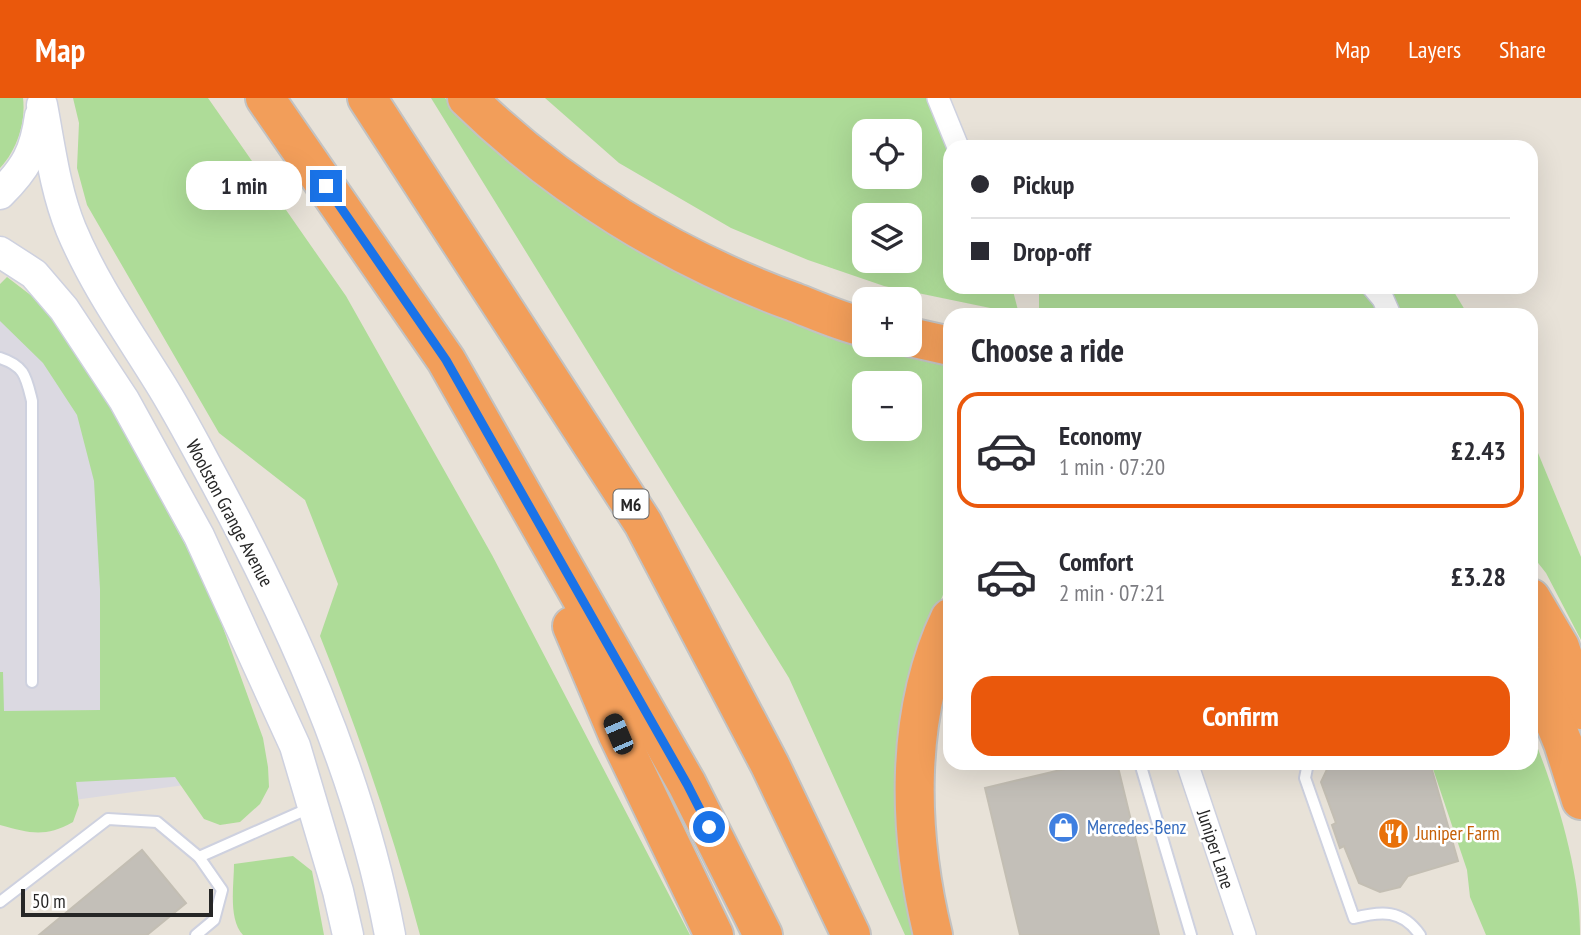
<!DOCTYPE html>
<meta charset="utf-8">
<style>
body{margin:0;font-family:"PT Sans Narrow",sans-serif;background:#f2f2f3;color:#2b2b33;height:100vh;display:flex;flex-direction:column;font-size:26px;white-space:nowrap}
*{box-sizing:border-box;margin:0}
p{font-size:23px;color:#7c7c81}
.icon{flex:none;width:38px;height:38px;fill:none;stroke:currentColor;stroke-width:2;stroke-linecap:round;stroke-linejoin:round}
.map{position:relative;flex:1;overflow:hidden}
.drawer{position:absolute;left:943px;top:210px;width:595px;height:462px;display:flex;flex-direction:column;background:#fff;border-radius:21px;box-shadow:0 7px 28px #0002}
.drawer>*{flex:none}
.top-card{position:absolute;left:943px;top:42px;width:595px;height:154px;border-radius:21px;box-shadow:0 7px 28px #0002;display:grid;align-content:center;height:154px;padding:0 28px;background:#fff}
.fabs{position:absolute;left:852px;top:21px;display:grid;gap:14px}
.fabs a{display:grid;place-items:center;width:70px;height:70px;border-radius:14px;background:#fff;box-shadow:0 7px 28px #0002;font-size:35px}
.scale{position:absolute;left:21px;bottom:18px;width:192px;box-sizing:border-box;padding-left:7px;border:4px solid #262626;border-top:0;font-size:19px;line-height:24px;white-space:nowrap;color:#262626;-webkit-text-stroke:5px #fff;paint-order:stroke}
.end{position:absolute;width:32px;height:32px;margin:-16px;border:9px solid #1a73e8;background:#fff;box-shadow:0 0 0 4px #fff}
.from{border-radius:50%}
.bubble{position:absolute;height:49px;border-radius:21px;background:#fff;box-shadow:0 7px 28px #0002;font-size:23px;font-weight:800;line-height:49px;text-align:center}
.car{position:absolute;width:21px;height:42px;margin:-21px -10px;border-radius:9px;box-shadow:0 0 5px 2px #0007;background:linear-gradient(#222 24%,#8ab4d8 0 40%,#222 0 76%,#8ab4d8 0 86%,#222 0)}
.top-card b{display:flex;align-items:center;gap:24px;height:66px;font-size:26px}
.top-card b+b{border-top:2px solid #e1e1e2}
.top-card i{width:18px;height:18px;background:#2b2b33}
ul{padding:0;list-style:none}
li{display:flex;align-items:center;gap:21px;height:116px;margin:0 14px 10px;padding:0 14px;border:4px solid transparent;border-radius:21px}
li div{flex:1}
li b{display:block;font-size:26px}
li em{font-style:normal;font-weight:800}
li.current{border-color:#ea580c}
li>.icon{width:63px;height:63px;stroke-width:1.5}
h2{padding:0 28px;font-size:32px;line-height:84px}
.action{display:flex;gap:14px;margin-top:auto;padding:14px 28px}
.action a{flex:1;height:80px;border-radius:21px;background:#ea580c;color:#fff;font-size:28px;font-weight:800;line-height:80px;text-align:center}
header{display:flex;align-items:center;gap:42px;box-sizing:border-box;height:98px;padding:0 35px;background:#ea580c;color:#fff}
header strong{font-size:33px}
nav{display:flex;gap:38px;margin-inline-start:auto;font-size:24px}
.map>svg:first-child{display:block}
</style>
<header>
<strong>Map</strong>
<nav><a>Map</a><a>Layers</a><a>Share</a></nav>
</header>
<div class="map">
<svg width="1581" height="837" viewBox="0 0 1581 837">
<rect width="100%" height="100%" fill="#e8e2d8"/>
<path fill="#dbd9e1" d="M0 198 54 245 244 679 0 712Z"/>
<g fill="#aedc98" fill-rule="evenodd">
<path d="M0 0H23C26 24 17 52 0 70Z"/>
<path d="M73 0H208L346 198 492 457 690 837H420C393 735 359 636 320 538L338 486 305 402 219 335 87 107 77 70 79 25Z"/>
<path d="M431 0H445L508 60 864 247H876L909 257 950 265V485L944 494 912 578 924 837H905L789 580ZM864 285H910V331H864Z"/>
<path d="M545 0H934L950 49V189H1012L1019 216 884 188 808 162 731 130 619 65ZM864 33H910V79H864ZM864 117H910V163H864Z"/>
<path d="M7 179 41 205 105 298 209 491 263 640 268 669 269 689 260 706 240 724 220 727 204 721 175 679 76 684 79 707 73 724C44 740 30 735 0 727V574H3L4 613 100 612V491L94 383 77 317 43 265 0 223V186Z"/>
<path d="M1039 189H1451L1468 217H1039Z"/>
<path d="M1531 338 1581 459V542L1546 475 1531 456Z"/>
<path d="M1531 633C1555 692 1581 773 1580 837H1486L1470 799 1467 772 1431 665H1531Z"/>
<path d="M293 758 312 773 324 837H243C228 821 234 787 234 766Z"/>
</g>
<g fill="#c3bfb8" stroke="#c3beb3" stroke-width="2">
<path d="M1090 665H1117L1159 837H1020L985 690Z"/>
<path d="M1330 665H1430L1458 763 1408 778 1400 789 1380 794 1359 785 1344 748 1340 750 1332 727 1336 725 1321 684Z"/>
<path d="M142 752 186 805 147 837H39Z"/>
</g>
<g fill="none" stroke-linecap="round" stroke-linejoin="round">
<defs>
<g id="lane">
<path d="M0 260C25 268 26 279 32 303V584"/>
<path d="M1140 665 1191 837"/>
<path d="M1308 665 1305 680 1354 820C1381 813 1402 811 1420 837"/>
<path d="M199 759 312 709"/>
<path d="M0 804 108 721 157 724 199 759 222 792 214 822 196 837"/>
</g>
<g id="street">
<path d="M938 0 958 49"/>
<path d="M1373 189 1383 201 1390 217"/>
<path d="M1187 665 1245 837"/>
</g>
<g id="secondary">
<path d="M42 7C50 49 55 92 71 131 94 186 127 232 158 282 175 309 190 337 205 365 286 513 359 671 390 837"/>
<path d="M0 96C26 70 35 54 40 18"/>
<path d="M0 154 34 176 64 211 124 302 199 438 295 648 338 793 348 837"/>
</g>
<g id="highway">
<path d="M265 0 446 262 687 686 763 837"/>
<path d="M367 0 643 425 770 667 851 837"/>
<path d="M467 0C559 90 673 160 794 204 817 213 841 224 864 229"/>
<path d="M910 239 950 248"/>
<path d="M1531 500 1560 549 1581 612"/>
<path d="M572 528 618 637 714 837"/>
<path d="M1531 567 1563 645 1581 702"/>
<path d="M933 837C908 735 904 617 950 520"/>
</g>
</defs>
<use href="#lane" stroke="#ced1df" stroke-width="14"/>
<use href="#street" stroke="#ced1df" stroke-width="24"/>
<use href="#secondary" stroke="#ced1df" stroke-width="33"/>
<use href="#highway" stroke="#c2c2c2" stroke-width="42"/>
<use href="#lane" stroke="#fff" stroke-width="10"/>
<use href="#street" stroke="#fff" stroke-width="21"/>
<use href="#secondary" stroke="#fff" stroke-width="30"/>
<use href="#highway" stroke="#f29e5a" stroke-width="38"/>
</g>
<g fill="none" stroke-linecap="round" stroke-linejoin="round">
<path stroke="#1a73e8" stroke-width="9" d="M326 88 446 262 687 686 709 729"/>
</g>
<defs>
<symbol id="shop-disc" viewBox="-11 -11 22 22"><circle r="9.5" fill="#3f7fe0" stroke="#fff"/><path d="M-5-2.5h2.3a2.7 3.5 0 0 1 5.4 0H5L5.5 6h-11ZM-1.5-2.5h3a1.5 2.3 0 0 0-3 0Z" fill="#fff"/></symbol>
<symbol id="restaurant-disc" viewBox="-11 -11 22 22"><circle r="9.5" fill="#e8710a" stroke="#fff"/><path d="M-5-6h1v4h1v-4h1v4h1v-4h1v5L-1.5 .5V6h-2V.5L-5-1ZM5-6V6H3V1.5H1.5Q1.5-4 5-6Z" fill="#fff"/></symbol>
</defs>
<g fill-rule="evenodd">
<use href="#shop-disc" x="1046" y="712" width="35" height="35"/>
<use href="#restaurant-disc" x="1376" y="718" width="35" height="35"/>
</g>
<g text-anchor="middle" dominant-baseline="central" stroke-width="5" stroke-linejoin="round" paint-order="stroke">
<rect fill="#fff" stroke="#676767" stroke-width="2" x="613.5" y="391.5" width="35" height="29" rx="5"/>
<g font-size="18" font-weight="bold" fill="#262626">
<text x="631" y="406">M6</text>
</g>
<g font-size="19" fill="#262626" stroke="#fff">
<text transform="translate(230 415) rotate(62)">Woolston Grange Avenue</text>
<text transform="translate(1216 751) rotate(72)">Juniper Lane</text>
</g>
<g font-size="19" fill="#366cbe" stroke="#fff" text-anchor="start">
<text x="1087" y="729">Mercedes-Benz</text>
</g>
<g font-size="19" fill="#c56008" stroke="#fff" text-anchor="start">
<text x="1416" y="735">Juniper Farm</text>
</g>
</g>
</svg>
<div class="fabs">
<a><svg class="icon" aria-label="locate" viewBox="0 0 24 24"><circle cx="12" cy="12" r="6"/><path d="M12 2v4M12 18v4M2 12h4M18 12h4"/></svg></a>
<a><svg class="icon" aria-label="layers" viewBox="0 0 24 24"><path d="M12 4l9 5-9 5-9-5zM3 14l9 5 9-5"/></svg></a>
<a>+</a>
<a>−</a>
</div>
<div class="scale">50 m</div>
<i class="end from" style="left:709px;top:729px"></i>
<i class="end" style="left:326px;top:88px"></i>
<div class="bubble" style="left:186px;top:63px;width:116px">1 min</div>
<i class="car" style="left:618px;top:636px;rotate:337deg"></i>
<div class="top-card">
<b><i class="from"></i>Pickup</b>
<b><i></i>Drop-off</b>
</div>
<section class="drawer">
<h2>Choose a ride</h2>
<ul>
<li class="current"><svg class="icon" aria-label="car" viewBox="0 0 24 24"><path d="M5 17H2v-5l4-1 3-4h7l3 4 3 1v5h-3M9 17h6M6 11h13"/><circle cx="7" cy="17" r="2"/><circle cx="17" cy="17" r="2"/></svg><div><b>Economy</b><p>1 min · 07:20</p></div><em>£2.43</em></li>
<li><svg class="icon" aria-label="car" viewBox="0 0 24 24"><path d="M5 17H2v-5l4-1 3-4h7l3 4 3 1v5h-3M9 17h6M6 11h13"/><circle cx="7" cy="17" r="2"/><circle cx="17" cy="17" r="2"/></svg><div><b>Comfort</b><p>2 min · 07:21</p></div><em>£3.28</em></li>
</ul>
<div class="action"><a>Confirm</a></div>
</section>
</div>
